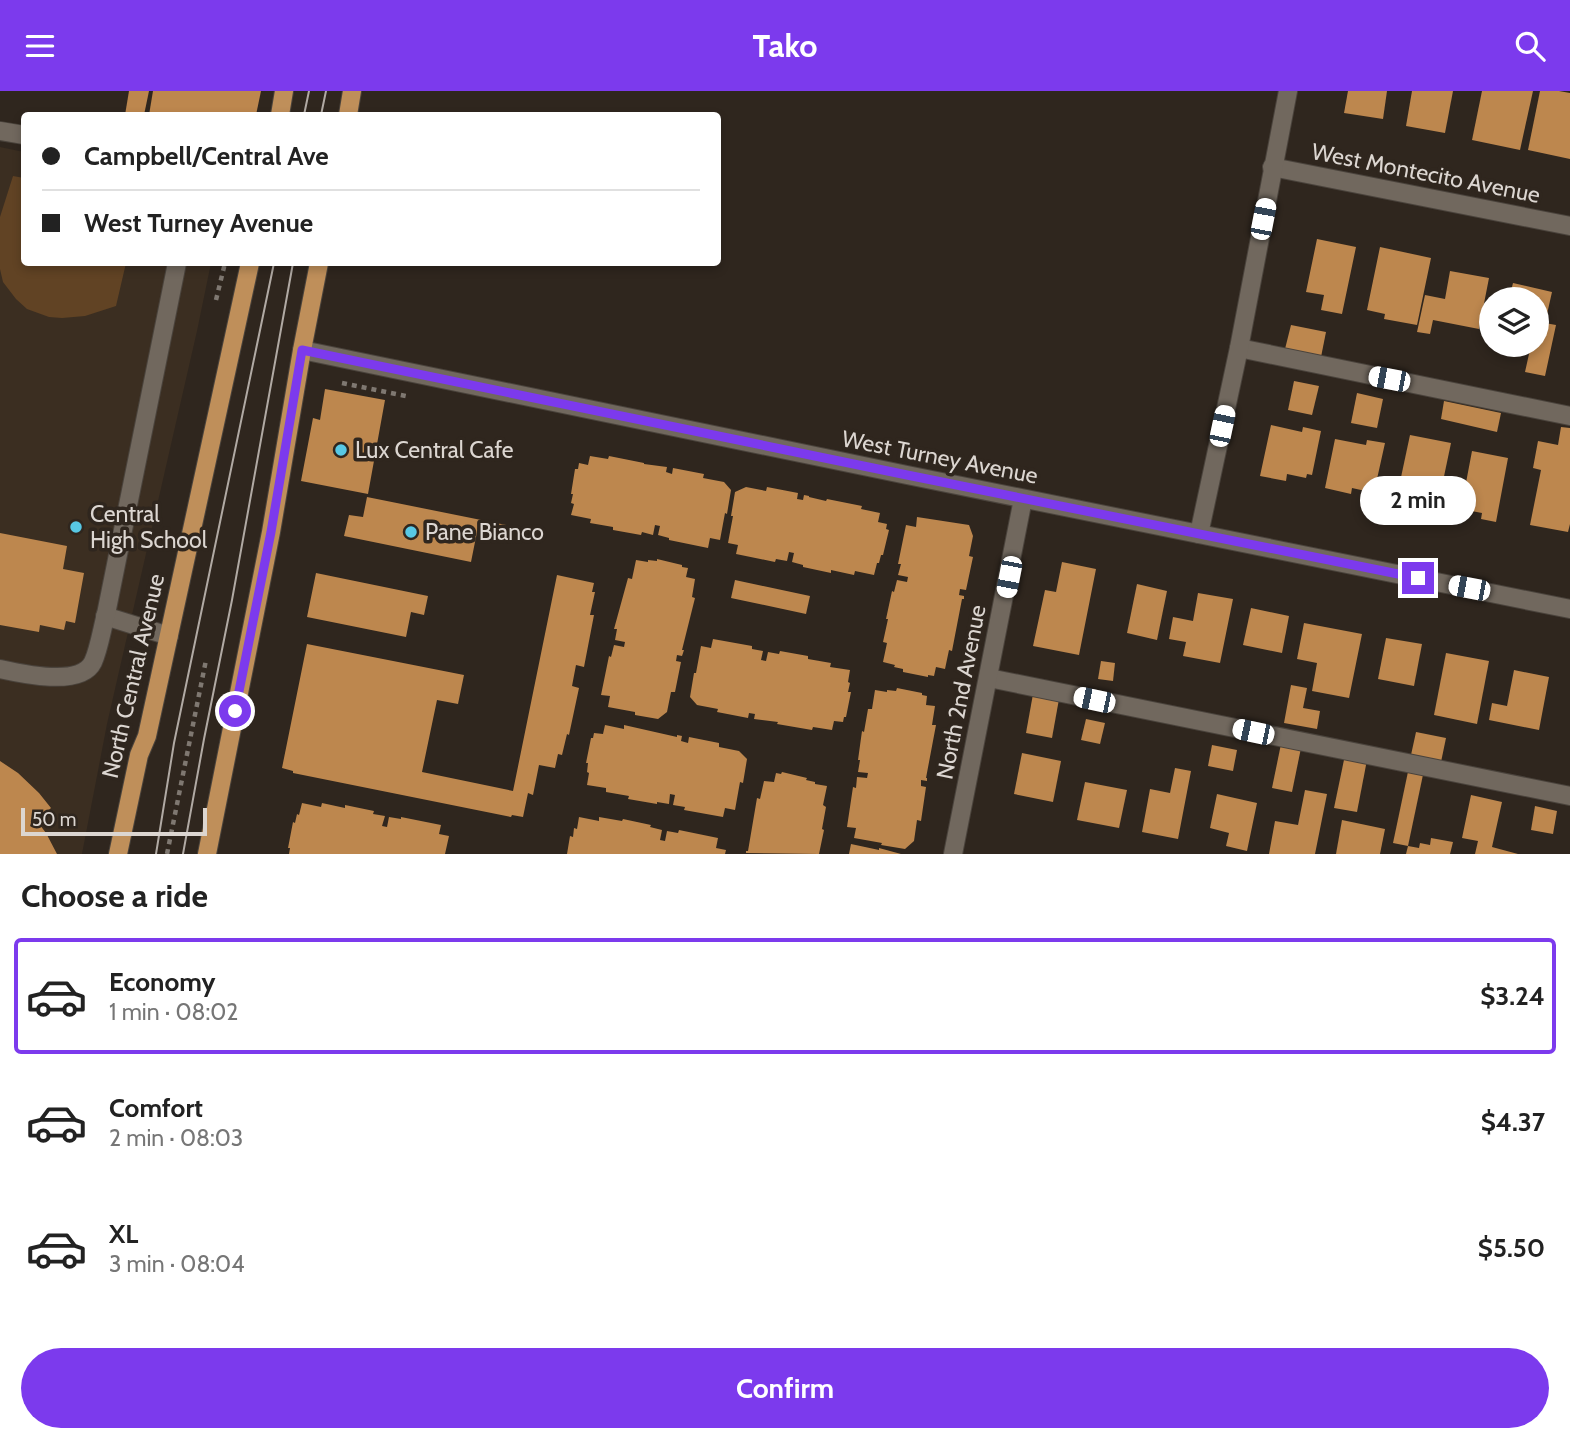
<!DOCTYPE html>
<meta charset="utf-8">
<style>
body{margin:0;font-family:Cabin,sans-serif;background:#f2f2f2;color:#222;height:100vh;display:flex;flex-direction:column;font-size:26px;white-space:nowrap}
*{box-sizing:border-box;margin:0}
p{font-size:23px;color:#767676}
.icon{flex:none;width:38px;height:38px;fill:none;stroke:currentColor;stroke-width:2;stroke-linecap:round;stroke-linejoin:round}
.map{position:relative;height:763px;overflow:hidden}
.details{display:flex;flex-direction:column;background:#fff;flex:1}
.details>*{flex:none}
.guide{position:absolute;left:21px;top:21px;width:700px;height:154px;border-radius:7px;box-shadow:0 4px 10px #0003;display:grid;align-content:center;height:154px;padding:0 21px;background:#fff}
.buttons{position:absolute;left:1479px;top:196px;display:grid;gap:14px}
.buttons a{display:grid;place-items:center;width:70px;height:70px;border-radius:50%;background:#fff;box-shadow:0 4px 10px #0003;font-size:35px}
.scale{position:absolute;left:21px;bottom:18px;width:186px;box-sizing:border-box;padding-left:7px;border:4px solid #dcd6d1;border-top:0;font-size:19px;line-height:24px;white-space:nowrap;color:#dcd6d1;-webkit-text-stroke:5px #2f261e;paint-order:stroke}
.end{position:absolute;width:32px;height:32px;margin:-16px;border:9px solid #7c3aed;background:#fff;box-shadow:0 0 0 4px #fff}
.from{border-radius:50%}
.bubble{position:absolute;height:49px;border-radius:24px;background:#fff;box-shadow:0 4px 10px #0003;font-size:23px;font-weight:700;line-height:49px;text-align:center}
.car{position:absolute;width:21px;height:42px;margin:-21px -10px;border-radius:9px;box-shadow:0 0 5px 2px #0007;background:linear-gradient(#fff 24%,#345 0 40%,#fff 0 76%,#345 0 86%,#fff 0)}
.guide b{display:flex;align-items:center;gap:24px;height:66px;font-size:26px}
.guide b+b{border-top:2px solid #e0e0e0}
.guide i{width:18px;height:18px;background:#222}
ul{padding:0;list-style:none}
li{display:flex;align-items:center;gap:21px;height:116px;margin:0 14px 10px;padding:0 7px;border:4px solid transparent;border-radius:7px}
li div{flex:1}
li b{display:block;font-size:26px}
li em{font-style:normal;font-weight:700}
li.current{border-color:#7c3aed}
li>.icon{width:63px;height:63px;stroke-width:1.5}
h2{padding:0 21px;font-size:32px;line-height:84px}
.primary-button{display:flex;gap:14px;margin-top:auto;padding:14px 21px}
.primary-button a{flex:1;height:80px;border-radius:42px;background:#7c3aed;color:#fff;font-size:28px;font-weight:700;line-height:80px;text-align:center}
header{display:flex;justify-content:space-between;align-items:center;height:91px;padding:0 21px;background:#7c3aed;color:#fff;font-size:32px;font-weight:700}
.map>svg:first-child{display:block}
</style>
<header><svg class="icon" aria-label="menu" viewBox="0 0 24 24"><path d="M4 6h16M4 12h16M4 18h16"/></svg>Tako<svg class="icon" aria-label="search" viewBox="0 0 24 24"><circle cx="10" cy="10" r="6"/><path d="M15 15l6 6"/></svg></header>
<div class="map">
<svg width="1570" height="763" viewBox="0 0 1570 763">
<rect width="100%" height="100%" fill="#2f261e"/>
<path fill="#3b2e21" d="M0 56 24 61V172H211L197 240 107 633 82 763H0Z"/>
<path fill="#614324" d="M13 85 24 87V172H126L116 215 85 225 62 227 49 226 27 218 16 208 3 191 0 178V126Z"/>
<g fill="#bd874e">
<path d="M129 0H149L144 24H125Z"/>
<path d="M153 0H261L256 24H149Z"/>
<path d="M1348 0H1387L1383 28 1344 22Z"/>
<path d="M1412 0H1453L1445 42 1406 35Z"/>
<path d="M1482 0H1533L1520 59 1472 49Z"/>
<path d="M1540 0H1559L1570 2V68L1528 59Z"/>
<path d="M1317 148 1356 156 1342 223 1321 219 1324 204 1306 201Z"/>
<path d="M1380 156 1431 167 1417 234 1384 228 1385 223 1367 219Z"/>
<path d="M1450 180 1489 187 1479 238 1433 229 1430 243 1417 241 1425 204 1445 208Z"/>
<path d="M1513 192 1552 201 1545 232 1556 234 1545 285 1525 281 1531 254H1536V208H1509Z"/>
<path d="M1291 234 1326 241 1321 266 1285 258Z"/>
<path d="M1294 290 1319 295 1312 324 1288 319Z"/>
<path d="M325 298 385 309 368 403 301 390 313 327 320 329Z"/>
<path d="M1357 302 1383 308 1377 337 1351 332Z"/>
<path d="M1444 310 1501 322 1497 341 1441 328Z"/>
<path d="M1271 334 1302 341 1303 336 1321 340 1312 384 1307 383 1306 387 1287 383 1286 390 1260 385Z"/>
<path d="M1561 336 1570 337V433L1568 441 1530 434 1541 379 1533 377 1538 350 1558 354Z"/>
<path d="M1410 344 1451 352 1438 414 1397 405Z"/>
<path d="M1335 348 1366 354 1367 349 1385 352 1375 397 1371 396 1370 401 1352 397 1351 403 1325 397Z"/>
<path d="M1472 360 1508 367 1496 431 1481 428 1482 422 1461 418Z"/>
<path d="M590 365 608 368 609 365 644 372V373L667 376 666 381 672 383 673 377 704 383 703 387 724 391 731 399 727 423 725 422 720 449 710 447 708 457 669 449V447L658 444 660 435 655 434 653 444 642 441 641 444 613 439V436L590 432 591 428 571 424 574 413 571 412 573 403H571L575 378H578L579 372 588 374Z"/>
<path d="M746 396 766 400 767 396 798 402 797 408 803 409 804 404 809 405V406L826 410 827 408 862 415 861 418 880 422 878 431 887 433 886 438 889 439 883 464H881L879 472H877L874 484 855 480 854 484 831 479V482L803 476V474L792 471 794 462 789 461 787 470 776 468 775 471 736 463 738 454 728 452 733 425H731L735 401Z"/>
<path d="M367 406 506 434 504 446 490 444 491 438 478 436 471 471 344 445 349 424 363 426Z"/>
<path d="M917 426 969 434 973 445 969 465 973 466 966 499 960 498 959 504 964 505V508H962L952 560 949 559 945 578 936 576 934 585 928 584V586L903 581V578L894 576 895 574 883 571 887 552 883 551 888 528H886L892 500 894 501 897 489 907 491 908 486 898 484 901 473H898L906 434 916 436Z"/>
<path d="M0 442 67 455 63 478 84 482 75 532 66 530 64 539 40 534 39 541 0 534Z"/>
<path d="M657 468 682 474V476L688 477 686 486 695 488 692 506 695 507 682 559H684L682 565 677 564 676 570 681 571 675 601H671L667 621 658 628 635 624V621L608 616 610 605 601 604 609 565 611 566 614 554 624 556 625 551 615 549 617 538H614L628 487 632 488 636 469 648 471V469L657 470Z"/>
<path d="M1062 471 1096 478 1079 564 1033 555 1045 499 1056 501Z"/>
<path d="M316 482 428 505 424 524 411 521 406 546 307 526Z"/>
<path d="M557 484 594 492 592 501H595L590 524H594L584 576 576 574 572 595 579 597 569 644 567 643 562 664 558 663 555 677 539 674 533 704 528 702 523 726 512 724 511 726 293 682V680L282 677 307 553 464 584 458 613 437 609 422 681 513 700Z"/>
<path d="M735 489 810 505 806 523 731 507Z"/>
<path d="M1137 493 1167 500 1157 549 1127 542Z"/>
<path d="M1198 502 1233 508 1220 572 1183 565 1186 551 1169 548 1173 526 1193 530Z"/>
<path d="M1251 517 1289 525 1282 562 1243 554Z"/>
<path d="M1304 532 1362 543 1349 607 1312 600 1317 572 1297 568Z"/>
<path d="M1386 547 1422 553 1414 595 1378 588Z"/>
<path d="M713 548 752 555V558L763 560 761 569 766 570 768 561 779 563 780 560 808 565V568L831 572 830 576 850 579 848 591 850 592 848 601H851L846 626H844L843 631 834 630 832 639 813 636 812 639 777 633 778 631 754 628 755 623 749 622 748 627 717 621 718 618 697 614 690 606 694 582H696L701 555 711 557Z"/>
<path d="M1446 562 1489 570 1477 633 1434 624Z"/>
<path d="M1101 570 1115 572 1113 590 1098 588Z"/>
<path d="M1514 579 1549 586 1539 639 1489 629 1492 612 1507 615Z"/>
<path d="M1291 594 1307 597 1303 617 1320 620 1317 638 1284 632Z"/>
<path d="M897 597 922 602V604L927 605 926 614 935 615 932 634H936L926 687H927V690L921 689V695L926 696 921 730 917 729 914 750 905 758 881 754 882 752 854 747 856 737 847 736 853 696 856 697 857 686 867 687 868 682 858 681 860 669H858L862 640 864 641 868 618H872L875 599 887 601V599L896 600Z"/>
<path d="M1033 603 1059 608 1052 647 1026 642Z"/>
<path d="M1086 628 1105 632 1100 653 1081 649Z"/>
<path d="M605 634 624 638V634L677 646V644L682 645 681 650 688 652 689 646 719 652V656L739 660 747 668 743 692 740 691 735 719 725 717 723 726 684 719 685 716 673 714 675 704 670 703 669 713 657 711V713L628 708 629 705 606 701V697L587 694 589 682 587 681 588 672H586L591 647H593L594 642 603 643Z"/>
<path d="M1416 641 1446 647 1441 671 1411 664Z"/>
<path d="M1281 653 1301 657 1292 701 1272 697Z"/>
<path d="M1212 654 1237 659 1233 680 1208 675Z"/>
<path d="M1022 662 1061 670 1053 711 1014 703Z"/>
<path d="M1345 664 1367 669 1357 721 1334 717Z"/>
<path d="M0 670 18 682 39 702 51 717 37 730 46 742 57 763H0Z"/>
<path d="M1409 676 1424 679 1408 755 1393 752Z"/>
<path d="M1175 677 1191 680 1178 748 1142 741 1150 698 1170 702Z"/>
<path d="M782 681 807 687 806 689 815 691V693L827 695 823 714 826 716 822 738 824 739 819 763 746 762V760H748L757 707 760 708 764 690 774 691 776 682 781 683Z"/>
<path d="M1085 691 1127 699 1119 737 1077 729Z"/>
<path d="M1305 699 1327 703 1315 763H1269L1275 730 1298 734Z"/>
<path d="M1217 703 1257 712 1247 760 1226 755 1229 742 1210 737Z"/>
<path d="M1471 704 1502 711 1492 756 1518 763H1475L1478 750 1462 747Z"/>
<path d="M302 712 321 716 322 712 345 717V714L374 720 373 723 385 725 382 735 387 736 389 726 401 728V726L441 734 439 743 449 745 445 763H289L290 757H288L293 731 295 732 297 723 299 724Z"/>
<path d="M1535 715 1557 720 1553 743 1531 739Z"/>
<path d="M579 726 599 730V726L622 730 623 728 651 734 650 736 662 739 660 749 665 750 667 740 678 742 679 739 718 747 716 757 726 759 725 763H567L570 745 573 746 574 737 577 738Z"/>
<path d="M1342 729 1385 738 1380 763H1336Z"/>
<path d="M1431 747 1453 751 1450 763H1406L1408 755 1419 757 1420 752 1430 754Z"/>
<path d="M851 753 879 759V757L901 763H849Z"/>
</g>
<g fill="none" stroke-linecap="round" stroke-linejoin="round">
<defs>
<g id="minor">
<path d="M0 40 24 44"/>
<path d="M1272 76 1570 135"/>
<path d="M1239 257 1570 325"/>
<path d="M302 259 907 384 1570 518"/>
<path d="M1199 443 1239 257 1288 0"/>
<path d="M105 525 169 545"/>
<path d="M0 578C22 583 81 596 93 571 99 558 102 538 106 523L177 172"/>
<path d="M989 587 1570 705"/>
<path d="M953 763 1023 408"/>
</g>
<g id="major">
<path d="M280 24 284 0"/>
<path d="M348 24 352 0"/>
<path d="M118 763 139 664 147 645 250 172"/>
<path d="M207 763 271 441 302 259 319 172"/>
</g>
</defs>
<use href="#minor" stroke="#4a433c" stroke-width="20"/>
<use href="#major" stroke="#4a433c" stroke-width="20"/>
<g stroke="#7f7871" stroke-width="4.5" stroke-dasharray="5 5" stroke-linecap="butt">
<path d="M216 209 225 172"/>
<path d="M342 292 406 305"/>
<path d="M167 763 206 569"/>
</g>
<use href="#minor" stroke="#71685e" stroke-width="18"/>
<use href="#major" stroke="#bf8f5a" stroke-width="18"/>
<g stroke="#b1aaa4" stroke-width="2">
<path d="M304 24 309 0"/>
<path d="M321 24 326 0"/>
<path d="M156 763 174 652 274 172"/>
<path d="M183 763 204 648 232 509 293 172"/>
</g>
</g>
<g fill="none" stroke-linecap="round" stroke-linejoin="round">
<path stroke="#7c3aed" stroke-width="9" d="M235 620 271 441 302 259 907 384 1418 487"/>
</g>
<g fill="#58c8e4" stroke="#2f261e" stroke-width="2.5">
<circle cx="341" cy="359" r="7"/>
<circle cx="76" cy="436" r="7"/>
<circle cx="411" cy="441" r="7"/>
</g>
<g text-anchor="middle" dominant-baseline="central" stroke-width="7" stroke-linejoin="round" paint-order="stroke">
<g font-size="23" fill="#dcd6d1" stroke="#2f261e">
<text transform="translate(1426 82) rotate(11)">West Montecito Avenue</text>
<text transform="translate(940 366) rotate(11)">West Turney Avenue</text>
<text transform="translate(133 585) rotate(-77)">North Central Avenue</text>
<text transform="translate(961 601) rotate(-79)">North 2nd Avenue</text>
</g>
<g font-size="23" fill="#dcd6d1" stroke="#2f261e" text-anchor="start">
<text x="355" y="359">Lux Central Cafe</text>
<text x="90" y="423">Central<tspan x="90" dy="26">High School</tspan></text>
<text x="425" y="441">Pane Bianco</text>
</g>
</g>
</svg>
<div class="buttons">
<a><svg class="icon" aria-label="layers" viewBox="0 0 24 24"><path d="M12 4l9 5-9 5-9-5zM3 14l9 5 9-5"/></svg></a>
</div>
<div class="scale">50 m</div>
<i class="end from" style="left:235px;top:620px"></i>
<i class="end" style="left:1418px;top:487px"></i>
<div class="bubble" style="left:1360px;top:385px;width:116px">2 min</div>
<i class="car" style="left:1263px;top:128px;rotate:11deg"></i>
<i class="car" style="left:1389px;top:288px;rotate:281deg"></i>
<i class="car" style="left:1222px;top:335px;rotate:12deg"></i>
<i class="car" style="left:1009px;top:486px;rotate:191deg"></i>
<i class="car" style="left:1469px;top:497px;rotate:281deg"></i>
<i class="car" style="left:1094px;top:609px;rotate:282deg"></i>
<i class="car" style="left:1253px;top:641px;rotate:282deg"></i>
<div class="guide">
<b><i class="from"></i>Campbell/Central Ave</b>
<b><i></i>West Turney Avenue</b>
</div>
</div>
<section class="details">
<h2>Choose a ride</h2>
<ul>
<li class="current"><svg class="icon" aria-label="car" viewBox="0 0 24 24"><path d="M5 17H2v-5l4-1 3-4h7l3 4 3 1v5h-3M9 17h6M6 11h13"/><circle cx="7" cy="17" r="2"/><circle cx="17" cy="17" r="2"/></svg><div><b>Economy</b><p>1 min · 08:02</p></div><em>$3.24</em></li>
<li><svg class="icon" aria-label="car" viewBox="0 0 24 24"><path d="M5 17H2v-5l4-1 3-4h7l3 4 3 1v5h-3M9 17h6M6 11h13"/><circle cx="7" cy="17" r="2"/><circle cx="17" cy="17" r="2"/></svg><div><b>Comfort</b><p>2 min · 08:03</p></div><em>$4.37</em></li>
<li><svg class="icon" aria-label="car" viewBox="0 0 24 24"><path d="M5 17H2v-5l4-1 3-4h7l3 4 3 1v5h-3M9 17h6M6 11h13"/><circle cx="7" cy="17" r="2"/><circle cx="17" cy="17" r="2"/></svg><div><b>XL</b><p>3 min · 08:04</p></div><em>$5.50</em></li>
</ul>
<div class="primary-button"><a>Confirm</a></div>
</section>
